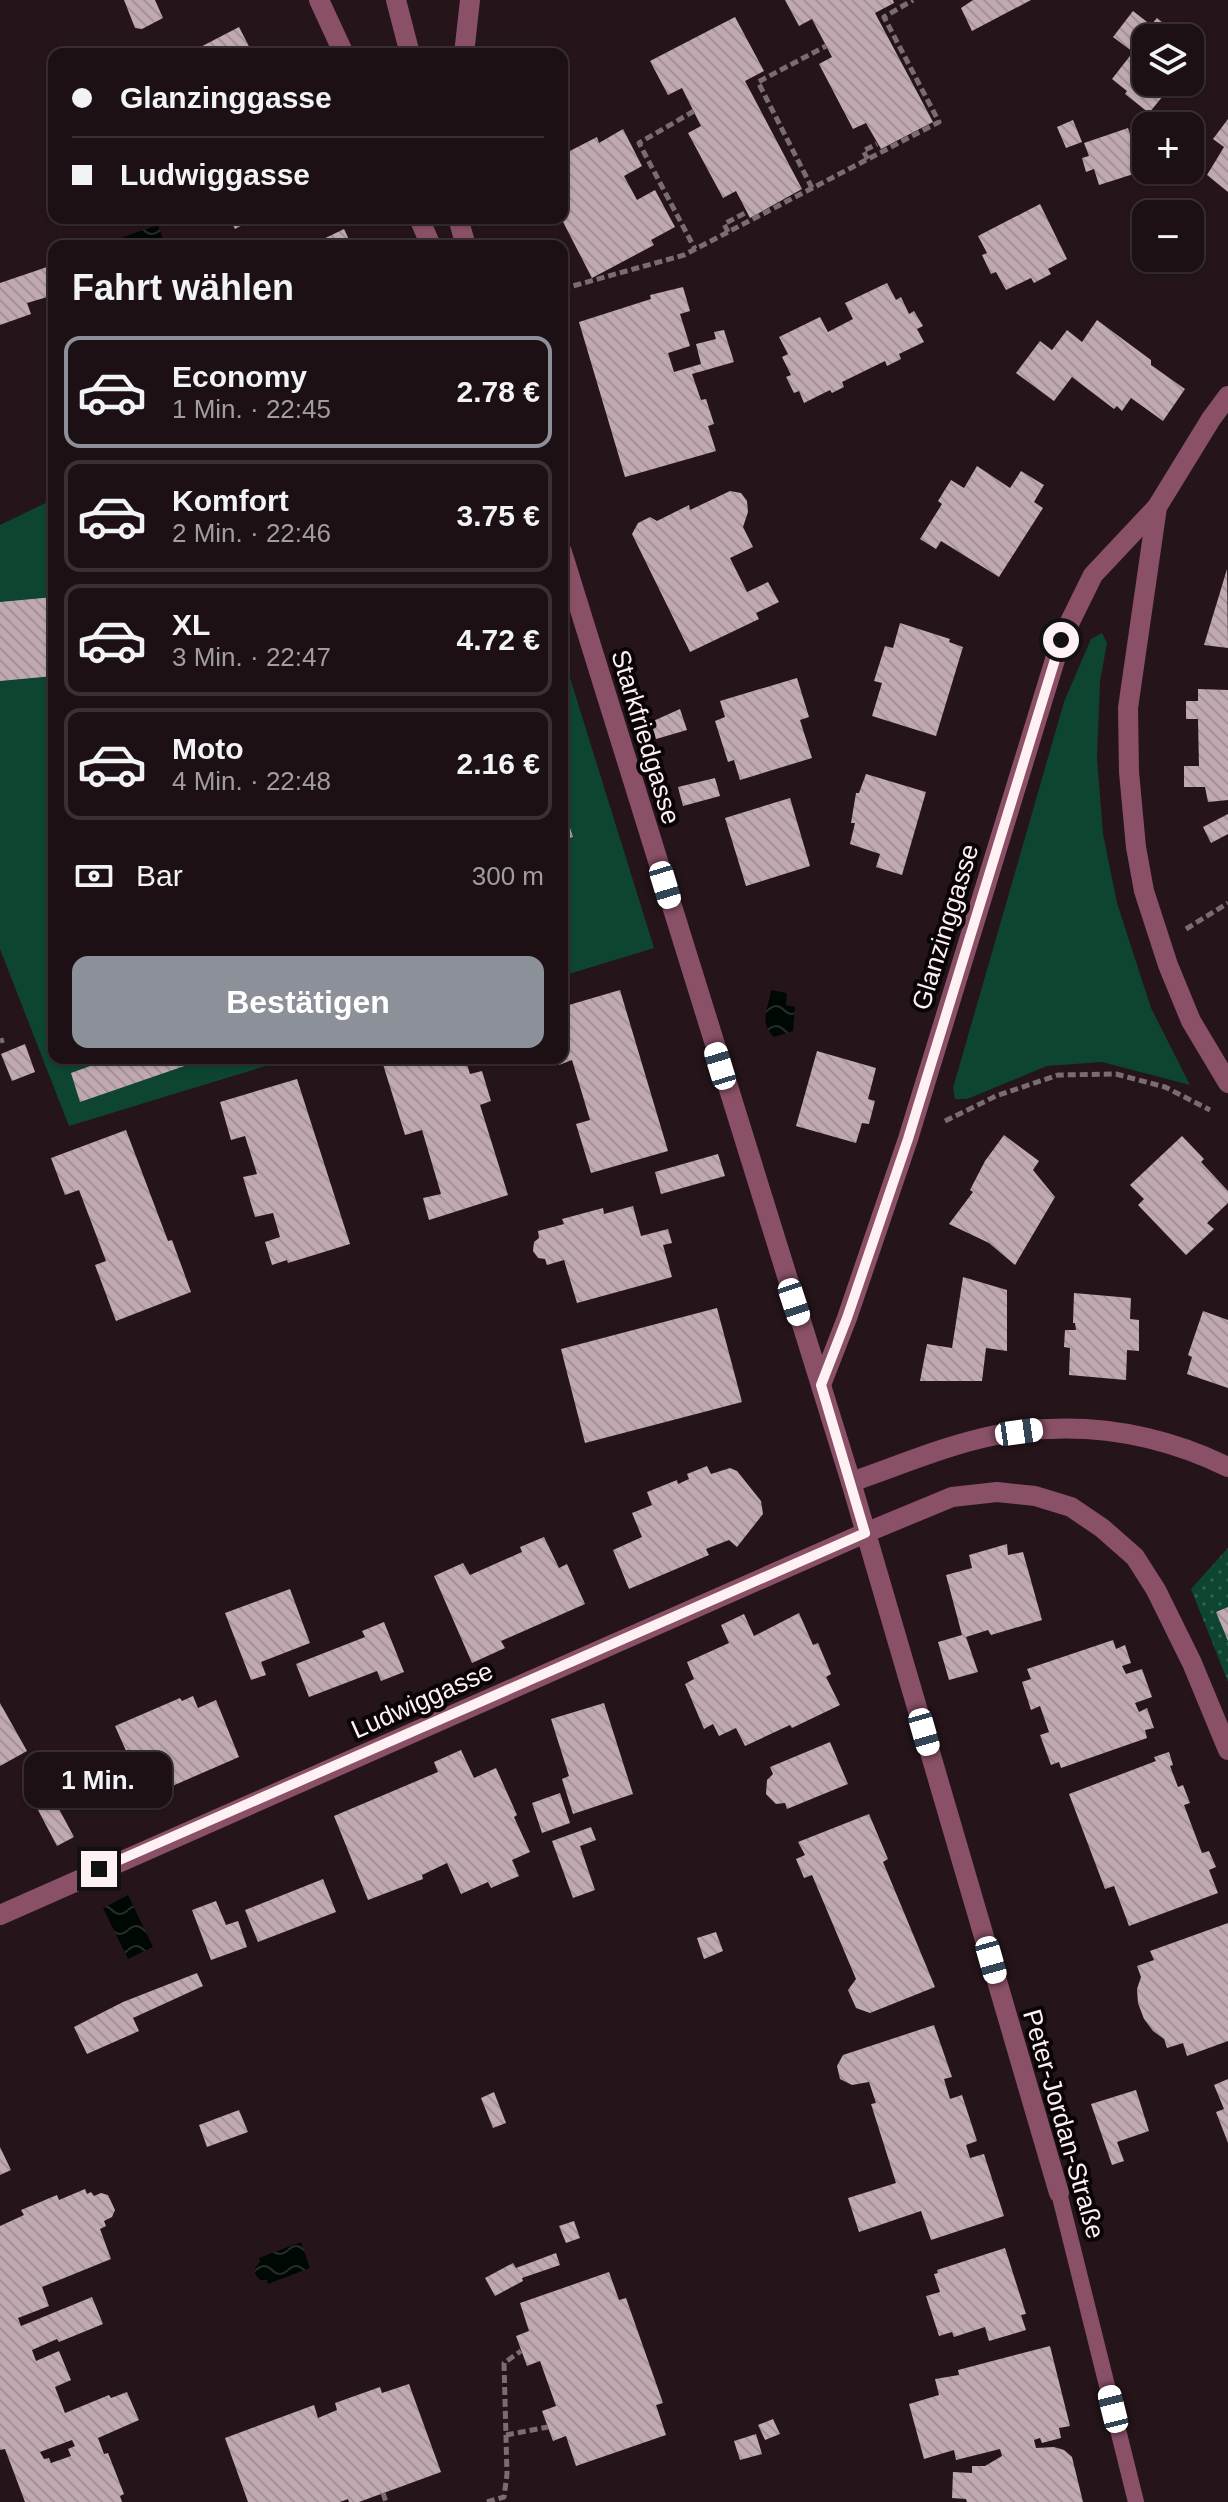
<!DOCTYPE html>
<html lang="de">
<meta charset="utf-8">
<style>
body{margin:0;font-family:Helvetica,sans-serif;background:#291e22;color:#f1f3f6;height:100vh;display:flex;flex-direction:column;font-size:30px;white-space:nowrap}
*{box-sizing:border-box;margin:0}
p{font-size:26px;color:#a09da0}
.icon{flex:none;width:44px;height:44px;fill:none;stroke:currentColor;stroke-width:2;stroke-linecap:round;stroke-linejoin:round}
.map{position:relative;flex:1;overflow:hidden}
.details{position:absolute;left:48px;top:240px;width:520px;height:824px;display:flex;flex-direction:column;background:#1c1014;border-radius:16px;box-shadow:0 2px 6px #0004,0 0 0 2px #3a3034}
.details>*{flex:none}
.banner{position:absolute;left:48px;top:48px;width:520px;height:176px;border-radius:16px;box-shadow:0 2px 6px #0004,0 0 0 2px #3a3034;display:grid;align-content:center;height:176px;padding:0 24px;background:#1c1014}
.tools{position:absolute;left:1132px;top:24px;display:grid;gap:16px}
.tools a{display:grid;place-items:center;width:72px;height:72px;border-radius:16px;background:#1c1014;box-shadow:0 2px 6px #0004,0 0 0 2px #3a3034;font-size:40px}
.end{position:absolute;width:36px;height:36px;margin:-18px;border:10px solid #fdf1f4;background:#111;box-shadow:0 0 0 4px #111}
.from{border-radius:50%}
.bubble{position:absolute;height:56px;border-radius:16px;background:#1c1014;box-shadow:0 2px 6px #0004,0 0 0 2px #3a3034;font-size:26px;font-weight:800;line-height:56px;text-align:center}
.car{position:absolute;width:24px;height:48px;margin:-24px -12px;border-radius:10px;box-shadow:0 0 6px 2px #0007;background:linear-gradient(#fff 24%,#345 0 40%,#fff 0 76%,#345 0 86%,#fff 0)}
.banner b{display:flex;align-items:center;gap:28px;height:76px;font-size:30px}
.banner b+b{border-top:2px solid #3a3034}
.banner i{width:20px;height:20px;background:#f1f3f6}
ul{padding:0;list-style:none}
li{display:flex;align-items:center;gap:24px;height:112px;margin:0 16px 12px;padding:0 8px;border:4px solid #3a3034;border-radius:16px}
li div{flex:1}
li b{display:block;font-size:30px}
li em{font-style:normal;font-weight:800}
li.selected{border-color:#8c9099}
li>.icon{width:72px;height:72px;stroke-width:1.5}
h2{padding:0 24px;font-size:36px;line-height:96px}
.pay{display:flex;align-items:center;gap:20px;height:88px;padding:0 24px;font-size:30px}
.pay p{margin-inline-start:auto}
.primary-button{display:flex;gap:16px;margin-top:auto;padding:16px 24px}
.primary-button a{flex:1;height:92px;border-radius:16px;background:#8c9099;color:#fff;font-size:32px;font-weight:800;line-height:92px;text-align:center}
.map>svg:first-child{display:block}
</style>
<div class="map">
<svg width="1228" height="2502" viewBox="0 0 1228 2502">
<defs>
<pattern id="park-dots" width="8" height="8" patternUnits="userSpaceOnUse" patternTransform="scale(2)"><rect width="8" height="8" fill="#0d4530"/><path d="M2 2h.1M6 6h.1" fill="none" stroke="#31604f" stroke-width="1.8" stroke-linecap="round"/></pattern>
<pattern id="water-waves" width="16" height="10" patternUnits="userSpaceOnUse" patternTransform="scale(2)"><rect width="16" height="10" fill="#000804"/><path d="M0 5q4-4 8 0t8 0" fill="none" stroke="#262c29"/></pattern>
<pattern id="building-back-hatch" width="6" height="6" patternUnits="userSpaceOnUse" patternTransform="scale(2)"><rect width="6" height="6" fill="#c0a9b1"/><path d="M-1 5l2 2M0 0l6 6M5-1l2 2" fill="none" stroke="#a39197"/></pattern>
</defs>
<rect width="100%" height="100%" fill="#25151b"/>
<g fill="#0d4530">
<path d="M54 499V1058H292L69 1126 0 949V525Z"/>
<path d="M1102 633 1107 643 1100 681 1097 758 1103 834 1117 903 1151 1008 1190 1085 1102 1062 1047 1066 967 1099H955L953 1088 1064 702 1091 639Z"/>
<path d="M562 652 654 948 562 976Z"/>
</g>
<path fill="url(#park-dots)" d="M1228 1548V1682L1191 1589Z"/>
<g fill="url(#water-waves)">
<path d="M158 225 165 245 114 246 112 241Z"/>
<path d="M771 990 787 993 786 1005 795 1007 793 1031 774 1037C758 1021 769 1008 771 990Z"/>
<path d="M128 1895 153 1947 128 1959 103 1908Z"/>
<path d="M301 2242 310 2268 268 2284 267 2280H260L255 2274V2268L260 2262 259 2258Z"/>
</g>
<g fill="url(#building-back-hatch)" fill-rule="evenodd">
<path d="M124 0H155L163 18 142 29 135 28Z"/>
<path d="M785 0H893L894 3 875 13 933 122 881 149 866 123 853 129 819 64 832 57 812 19 799 26Z"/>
<path d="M973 0H1031L972 31 961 8Z"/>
<path d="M1133 11 1151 25 1157 18 1173 31 1167 38H1146V82H1168L1172 85 1149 113 1125 94 1127 91 1112 79 1133 52 1113 37Z"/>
<path d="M735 17 764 71 745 81 802 189 750 218 736 191 723 198 688 133 701 126 682 88 668 95 650 61Z"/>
<path d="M239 27 253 54H187Z"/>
<path d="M1228 119V192L1207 175 1224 147 1213 139Z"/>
<path d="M1073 120 1082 142 1066 148 1057 127Z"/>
<path d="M1128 128 1143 171 1099 185 1094 169 1086 172 1082 158 1089 156 1084 143Z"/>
<path d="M623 129 642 166 624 176 637 200 655 190 675 227 651 240 654 245 592 278 561 218 562 155 597 137 599 143Z"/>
<path d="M1040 204 1067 259 1048 269 1051 274 1034 283 1031 278 1006 290 996 272 991 274 982 255 987 253 978 236Z"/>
<path d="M229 218H256L235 229Z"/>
<path d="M344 229 352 246H309Z"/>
<path d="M47 267 54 295 27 303 31 314 0 325V283Z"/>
<path d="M887 283 896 300 901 297 909 314 914 311 923 326 917 329 924 342 899 354 901 359 887 366 885 361 842 382 844 387 832 393 830 390 804 403 799 391 794 393 786 377 791 375 782 357 788 354 779 337 820 317 828 332 853 319 845 303Z"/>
<path d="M683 287 690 311 680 314 690 346 668 353 674 372 701 364 696 344 716 339 714 332 724 330 734 362 692 374 701 400 706 399 714 424 708 426 716 451 625 477 579 322 651 299 650 295Z"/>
<path d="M1097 320 1151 360V365L1185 389 1163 421 1131 398 1122 411 1117 406 1114 409 1072 377 1054 401 1016 373 1040 341 1052 350 1067 330 1082 342Z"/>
<path d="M977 466 1010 488 1021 471 1044 485 1034 502 1043 508 999 577 941 541 936 549 920 539 942 504 938 501 951 480 964 488Z"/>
<path d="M730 491 741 493 747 501 748 512 743 527 753 547 730 558 747 592 768 582 779 602 756 613 759 619 690 652 632 534 638 523 650 517 657 521 689 505 690 510Z"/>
<path d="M1227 569 1228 648 1204 645 1218 599Z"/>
<path d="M54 597V676L0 681V602Z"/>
<path d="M900 623 950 639 949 642 963 647 936 736 872 716 882 683 874 681 885 646 893 648Z"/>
<path d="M797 678 809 717 800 720 812 758 740 780 734 760 728 762 715 721 725 717 720 701Z"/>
<path d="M1198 689 1228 690V800L1208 802 1205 787H1184V766H1199L1198 719H1186V701H1198Z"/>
<path d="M680 709 687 730 656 739 651 722Z"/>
<path d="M866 774 926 792 902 875 876 867 880 854 850 844 855 823H851L856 793H859Z"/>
<path d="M715 778 720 796 683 806 678 787Z"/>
<path d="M790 798 810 866 746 886 725 818Z"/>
<path d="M562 804 573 837 562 840Z"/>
<path d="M1228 814V834L1211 843 1203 827Z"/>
<path d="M620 990 668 1151 591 1173 576 1124 590 1120 572 1060 559 1065 557 1058H562V1007Z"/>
<path d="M25 1044 35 1072 12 1081 1 1054Z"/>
<path d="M817 1051 876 1068 868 1099 875 1101 869 1124 862 1123 856 1143 796 1126Z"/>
<path d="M112 1058H194L196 1062 80 1102 71 1073Z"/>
<path d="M381 1058H465L470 1074 482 1071 491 1101 480 1105 508 1195 429 1220 423 1198 441 1194 422 1130 405 1135Z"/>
<path d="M297 1079 350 1244 288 1263 287 1260 272 1265 265 1242 280 1237 273 1213 255 1217 243 1177 257 1174 245 1136 231 1140 220 1102Z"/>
<path d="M126 1130 168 1241 172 1240 191 1292 116 1321 95 1265 106 1261 79 1190 65 1195 51 1158Z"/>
<path d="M1004 1135 1039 1161 1033 1170 1055 1197 1015 1265 989 1243 949 1224 973 1192 970 1190 985 1161Z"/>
<path d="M1182 1136 1204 1159 1201 1162 1228 1191V1203L1207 1223 1214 1229 1186 1255 1138 1205 1144 1199 1130 1185Z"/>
<path d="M718 1154 725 1176 661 1194 655 1172Z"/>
<path d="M633 1206 641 1236 668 1229 672 1243 663 1245 672 1277 577 1303 564 1260 547 1265 545 1259 538 1258 533 1251 534 1242 539 1238 538 1231 564 1224 562 1219 603 1208 604 1214Z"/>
<path d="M963 1277 1007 1290V1351L986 1348 982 1381H920L927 1344 952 1348Z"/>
<path d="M1074 1293 1131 1298 1130 1319 1139 1320V1351L1127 1350 1126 1380 1069 1375 1070 1348 1064 1347 1065 1330H1076L1075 1323H1073Z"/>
<path d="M717 1308 742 1402 585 1443 561 1349Z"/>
<path d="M1203 1311 1228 1320V1388L1187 1374 1192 1357 1188 1355Z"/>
<path d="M707 1466 711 1474 730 1468 737 1471 761 1501 763 1514 737 1547 729 1540 706 1549 709 1555 629 1589 613 1550 642 1537 632 1513 652 1505 647 1492 677 1480 678 1484 689 1479 687 1474Z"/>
<path d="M544 1537 559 1568 567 1564 585 1604 501 1641 505 1648 472 1663 434 1576 463 1563 470 1575 522 1552 520 1547Z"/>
<path d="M1007 1544 1008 1555 1023 1552 1042 1620 991 1635 988 1630 966 1637 978 1672 949 1680 938 1642 962 1635 946 1575 972 1568 969 1555Z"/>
<path d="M290 1589 310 1643 261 1662 266 1675 251 1680 225 1613Z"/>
<path d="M1228 1607V1641L1216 1612Z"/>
<path d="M799 1613 813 1645 818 1643 831 1674 826 1677 840 1705 792 1728 790 1725 745 1746 736 1728 719 1736 713 1724 704 1729 685 1684 694 1679 687 1662 729 1643 721 1625 744 1614 754 1636Z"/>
<path d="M384 1622 404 1672 381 1681 377 1671 309 1697 296 1664 365 1637 362 1631Z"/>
<path d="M1113 1640 1116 1649 1125 1645 1131 1663 1122 1666 1126 1674 1142 1669 1152 1697 1135 1703 1139 1712 1147 1708 1154 1728 1145 1730 1147 1738 1061 1768 1059 1762 1051 1765 1040 1735 1049 1732 1040 1706 1031 1710 1022 1682 1031 1679 1027 1669Z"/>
<path d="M193 1696 198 1708 216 1700 239 1757 147 1797 139 1779 128 1783 120 1764 130 1760 115 1726 180 1698 182 1701Z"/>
<path d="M0 1703 27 1751 0 1766Z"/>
<path d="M604 1703 633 1794 573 1814 562 1779 569 1776 551 1719Z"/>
<path d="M830 1742 848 1784 787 1809 785 1803 776 1804 766 1794 767 1780 773 1774 770 1767Z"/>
<path d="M461 1750 474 1778 496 1768 517 1815 514 1817 530 1852 512 1860 519 1876 491 1888 488 1882 461 1894 447 1863 422 1875 423 1879 368 1900 334 1816 438 1772 434 1762Z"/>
<path d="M1169 1752 1173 1765 1170 1766 1178 1787 1183 1785 1190 1803 1184 1805 1202 1853 1209 1851 1216 1867 1209 1870 1218 1893 1129 1926 1114 1886 1105 1889 1069 1794 1156 1761 1154 1757Z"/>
<path d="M45 1783 74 1837 57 1846 28 1791Z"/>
<path d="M560 1793 570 1823 542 1833 532 1803Z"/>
<path d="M869 1814 888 1859 883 1862 935 1987 870 2013 856 2008 848 1990 856 1979 812 1875 804 1878 796 1859 805 1855 798 1842Z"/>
<path d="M591 1827 596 1840 580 1846 595 1890 573 1898 552 1841Z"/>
<path d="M323 1879 336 1912 258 1942 245 1910Z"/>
<path d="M216 1901 226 1925 238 1921 247 1947 211 1960 192 1910Z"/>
<path d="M1228 1923V2041L1187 2056 1183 2043 1167 2048 1164 2039 1153 2031 1144 2019 1138 2003 1137 1989 1141 1977 1137 1966 1154 1960 1150 1951Z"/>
<path d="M716 1932 723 1951 704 1959 697 1938Z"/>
<path d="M197 1973 203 1986 133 2018 139 2031 87 2054 74 2027 123 2002Z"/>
<path d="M934 2025 952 2077 944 2079 950 2099 962 2095 977 2141 966 2145 970 2158 984 2154 1004 2216 931 2240 921 2211 859 2232 848 2198 896 2183 871 2104 876 2103 869 2082 852 2085 840 2079 837 2066 843 2055Z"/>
<path d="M1228 2079V2143L1216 2112 1224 2109 1214 2085Z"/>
<path d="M1136 2090 1149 2131 1117 2142 1124 2161 1112 2165 1091 2104Z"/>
<path d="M494 2092 506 2123 493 2128 481 2098Z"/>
<path d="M239 2110 248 2132 207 2147 199 2125Z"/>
<path d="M0 2147 11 2170 0 2175Z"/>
<path d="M85 2189 87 2194 91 2192 94 2196 101 2193 108 2195 115 2210 112 2217 104 2221 106 2226 100 2229 111 2259 42 2287 49 2306 18 2318 21 2326 92 2297 103 2324 59 2342 57 2339 32 2350 36 2361 59 2351 71 2380 55 2387 65 2413 109 2395 111 2398 127 2392 139 2420 98 2438 104 2454 108 2453 124 2494 120 2496 122 2502H25L5 2449 0 2450V2226L24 2215 21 2210 57 2195 59 2200ZM72 2440 75 2446 68 2449 71 2456 51 2463 49 2458 44 2459 40 2452Z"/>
<path d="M574 2221 580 2238 566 2243 559 2226Z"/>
<path d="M1005 2248 1026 2314 1021 2315 1026 2330 989 2341 985 2327 954 2337 952 2332 939 2336 926 2296 940 2292 934 2274 938 2273 937 2270Z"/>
<path d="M556 2253 560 2265 522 2278 523 2281 495 2296 485 2278 513 2263 516 2268Z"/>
<path d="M609 2272 619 2300 626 2298 663 2403 656 2405 666 2435 576 2466 566 2436 553 2441 542 2411 556 2406 540 2361 527 2366 516 2336 529 2331 520 2303Z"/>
<path d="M1050 2346 1070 2426 1059 2428 1061 2438 1042 2443 1040 2438 1034 2440 1036 2448 1054 2447 1064 2450 1072 2457 1083 2502H967L966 2499 952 2498 953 2472 972 2473V2466H985L1002 2456 1000 2449 956 2460 954 2450 924 2459 909 2404 939 2395 935 2379 959 2375 958 2370Z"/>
<path d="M409 2384 441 2472 359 2502H349L348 2499 340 2502H248L225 2438 314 2405 318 2418 337 2410 335 2403 380 2387 382 2393Z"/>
<path d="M773 2419 780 2434 765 2440 758 2425Z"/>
<path d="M756 2434 762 2454 740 2460 734 2441Z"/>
</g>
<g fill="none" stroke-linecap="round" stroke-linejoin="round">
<g stroke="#7b6c71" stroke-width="5" stroke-dasharray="8 4" stroke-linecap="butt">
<path d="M694 111 639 143 695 249"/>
<path d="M868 159 863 151 877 144"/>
<path d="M812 188 758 82 826 46"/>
<path d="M728 232 724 224 747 212"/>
<path d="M562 289 684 255 939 122 884 17 913 0"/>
<path d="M1186 929 1228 903"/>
<path d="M0 1041 4 1040"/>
<path d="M945 1121 996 1096 1058 1075 1116 1074 1165 1087 1210 1110"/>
<path d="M506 2435 548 2427"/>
<path d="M383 2493 386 2502"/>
<path d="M487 2502 504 2497 507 2474 504 2363 521 2351"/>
</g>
<path stroke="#8a5067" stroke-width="16" d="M1059 2193 1136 2502"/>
<g stroke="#8a5067" stroke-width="20">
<path d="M319 0 344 54"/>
<path d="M396 0 410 54"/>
<path d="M464 54 470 0"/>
<path d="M419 218 431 246"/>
<path d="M458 218 466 246"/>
<path d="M1228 396 1211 419 1157 507 1128 708 1129 772 1136 847 1144 891 1168 965 1191 1021 1228 1083"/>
<path d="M562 552 851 1482 1059 2193"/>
<path d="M821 1385 847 1318 908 1139 1061 640 1093 575 1157 507"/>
<path d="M851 1482C898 1466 946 1445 996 1435 1077 1420 1154 1431 1228 1467"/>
<path d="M0 1915 865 1533 952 1497 997 1492 1035 1496 1071 1507 1102 1528 1135 1557 1156 1590 1192 1663 1228 1750"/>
</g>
</g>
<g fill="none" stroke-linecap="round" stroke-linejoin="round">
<path stroke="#fdf1f4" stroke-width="10" d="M99 1869 865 1533 821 1385 847 1318 908 1139 1061 640"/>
</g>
<g text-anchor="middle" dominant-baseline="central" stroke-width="8" stroke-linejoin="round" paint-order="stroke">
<g font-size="26" fill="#fdf1f4" stroke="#0a0406">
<text transform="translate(646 737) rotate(73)">Starkfriedgasse</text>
<text transform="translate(945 927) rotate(-73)">Glanzinggasse</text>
<text transform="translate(422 1700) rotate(-24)">Ludwiggasse</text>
<text transform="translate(1064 2124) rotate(74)">Peter-Jordan-Straße</text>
</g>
</g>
</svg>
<div class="tools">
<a><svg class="icon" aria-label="layers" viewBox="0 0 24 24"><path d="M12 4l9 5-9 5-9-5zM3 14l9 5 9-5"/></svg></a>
<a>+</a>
<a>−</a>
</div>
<i class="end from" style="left:1061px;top:640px"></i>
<i class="end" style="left:99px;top:1869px"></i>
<div class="bubble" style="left:24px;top:1752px;width:148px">1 Min.</div>
<i class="car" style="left:665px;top:885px;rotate:163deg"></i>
<i class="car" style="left:720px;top:1066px;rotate:343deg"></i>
<i class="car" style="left:794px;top:1302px;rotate:162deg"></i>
<i class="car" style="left:1019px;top:1432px;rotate:82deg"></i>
<i class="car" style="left:924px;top:1732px;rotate:164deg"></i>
<i class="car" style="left:991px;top:1960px;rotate:164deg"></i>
<i class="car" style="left:1113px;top:2409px;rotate:346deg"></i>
<div class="banner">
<b><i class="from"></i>Glanzinggasse</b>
<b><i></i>Ludwiggasse</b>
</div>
<section class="details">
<h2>Fahrt wählen</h2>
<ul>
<li class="selected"><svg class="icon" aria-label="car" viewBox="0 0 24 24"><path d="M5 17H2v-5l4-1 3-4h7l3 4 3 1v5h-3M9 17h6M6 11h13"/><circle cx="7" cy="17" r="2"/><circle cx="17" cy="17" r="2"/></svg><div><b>Economy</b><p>1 Min. · 22:45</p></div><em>2.78 €</em></li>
<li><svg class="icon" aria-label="car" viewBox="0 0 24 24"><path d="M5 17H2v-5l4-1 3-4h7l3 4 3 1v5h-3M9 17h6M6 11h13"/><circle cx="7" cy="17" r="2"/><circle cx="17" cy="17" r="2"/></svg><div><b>Komfort</b><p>2 Min. · 22:46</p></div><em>3.75 €</em></li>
<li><svg class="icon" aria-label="car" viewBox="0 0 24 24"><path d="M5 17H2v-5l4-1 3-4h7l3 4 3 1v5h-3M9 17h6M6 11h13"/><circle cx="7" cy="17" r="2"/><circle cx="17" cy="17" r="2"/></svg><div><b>XL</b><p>3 Min. · 22:47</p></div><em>4.72 €</em></li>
<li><svg class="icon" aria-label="car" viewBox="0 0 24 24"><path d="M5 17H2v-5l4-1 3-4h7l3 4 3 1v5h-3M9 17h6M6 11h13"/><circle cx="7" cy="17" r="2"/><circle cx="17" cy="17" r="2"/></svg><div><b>Moto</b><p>4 Min. · 22:48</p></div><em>2.16 €</em></li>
</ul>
<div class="pay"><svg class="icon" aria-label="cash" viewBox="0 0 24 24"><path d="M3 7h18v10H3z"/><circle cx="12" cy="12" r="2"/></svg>Bar<p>300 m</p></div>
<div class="primary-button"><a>Bestätigen</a></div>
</section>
</div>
